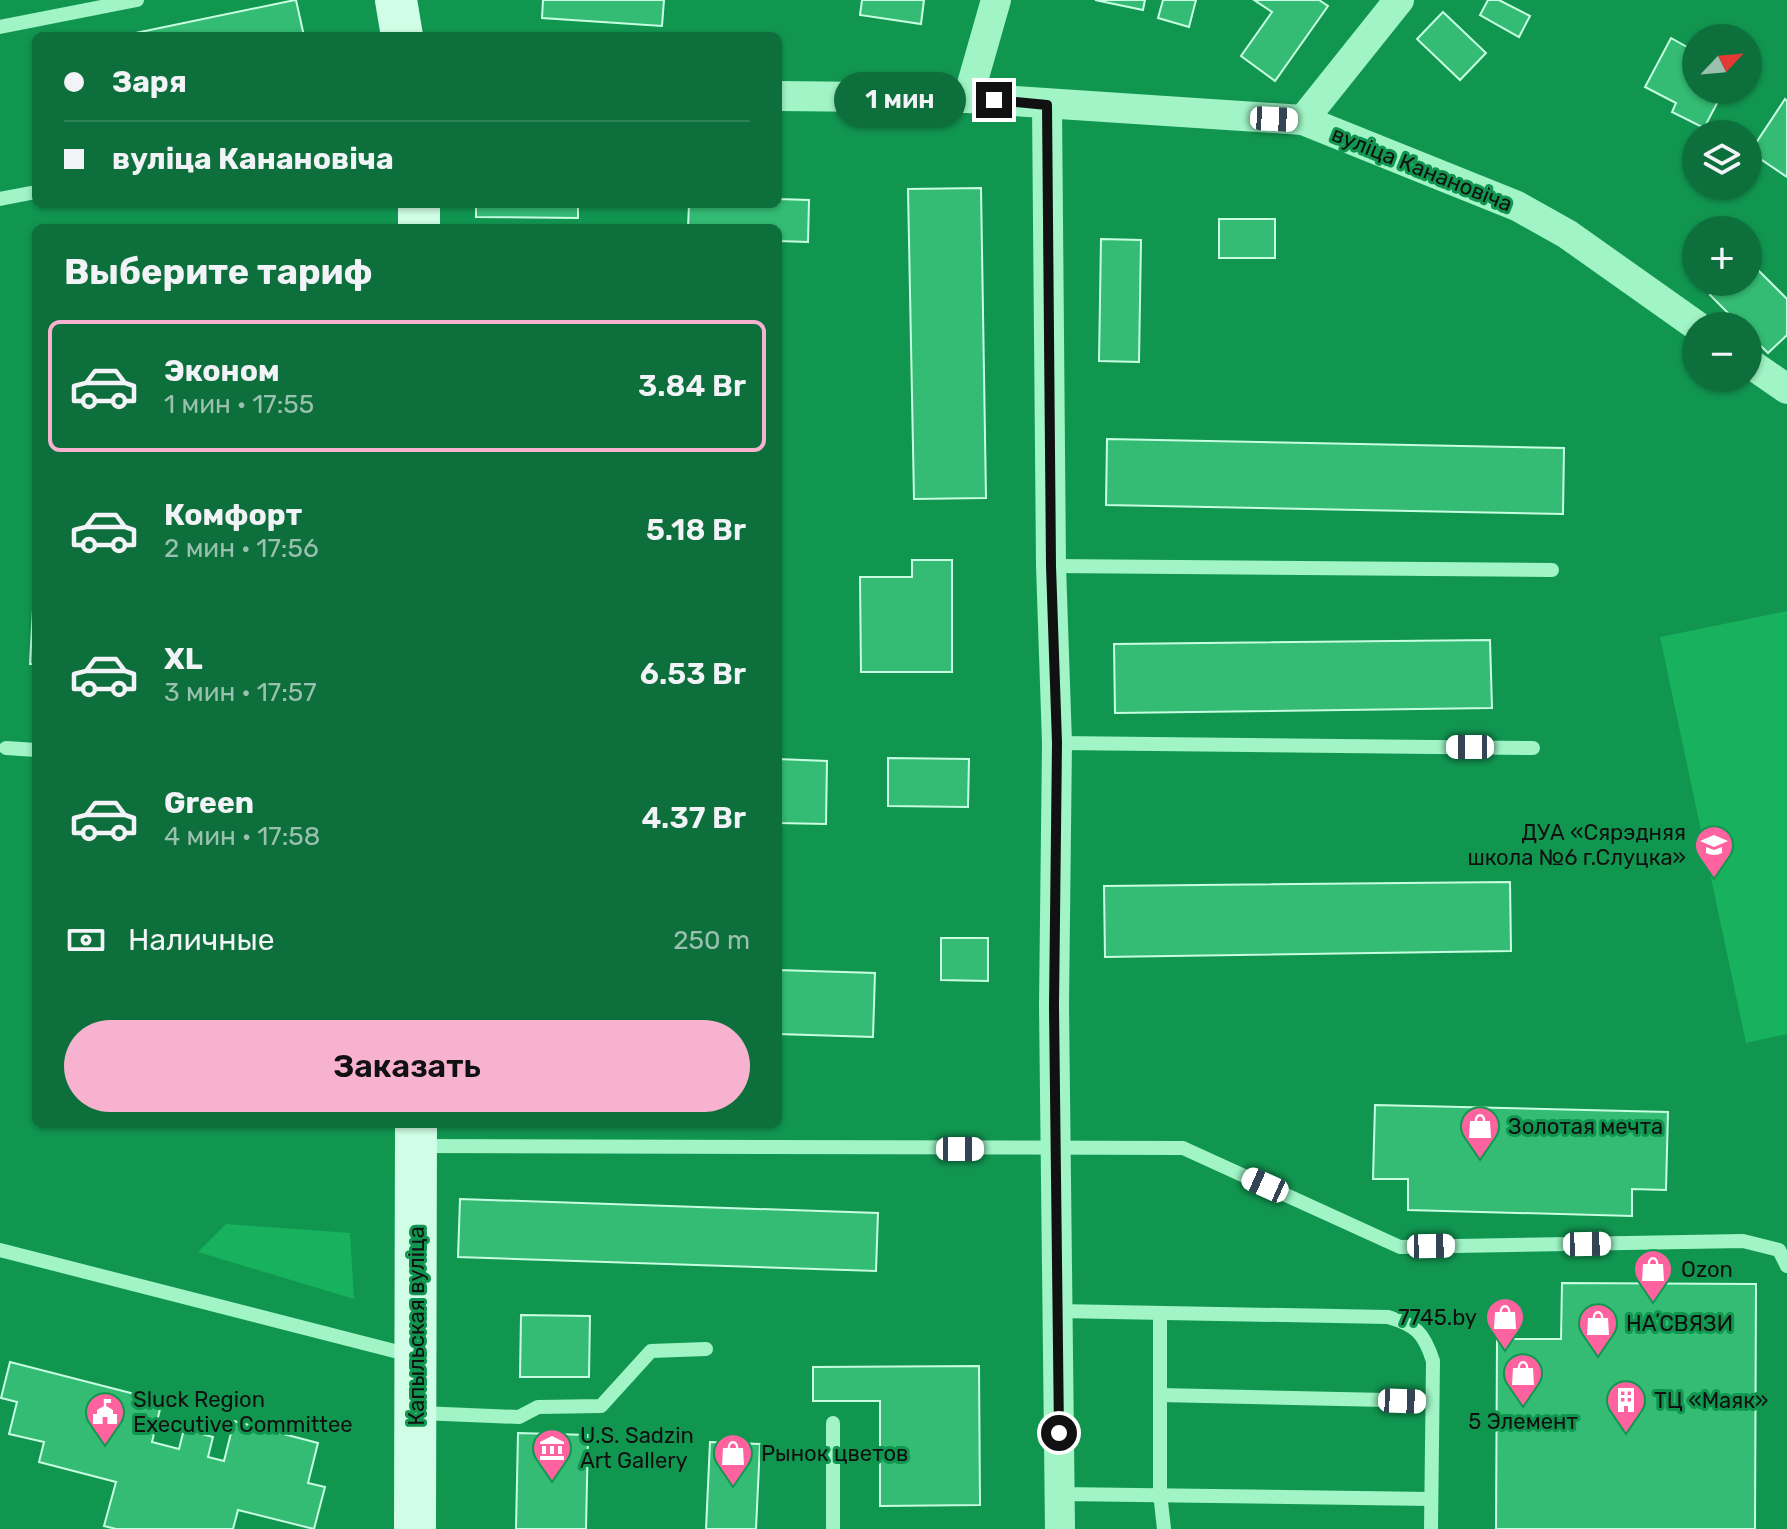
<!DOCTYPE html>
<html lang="ru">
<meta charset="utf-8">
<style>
body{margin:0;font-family:Rubik,sans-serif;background:#1b7847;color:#f1f3f6;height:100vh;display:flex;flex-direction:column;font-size:30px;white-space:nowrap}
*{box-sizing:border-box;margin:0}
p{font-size:26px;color:#9ac1af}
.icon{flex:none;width:44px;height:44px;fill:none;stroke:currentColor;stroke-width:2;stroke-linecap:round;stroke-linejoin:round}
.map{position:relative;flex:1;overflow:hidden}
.side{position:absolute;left:32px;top:224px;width:750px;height:904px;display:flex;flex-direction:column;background:#0d703c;border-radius:12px;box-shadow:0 2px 6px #0004}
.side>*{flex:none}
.top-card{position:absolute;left:32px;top:32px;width:750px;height:176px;border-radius:12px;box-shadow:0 2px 6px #0004;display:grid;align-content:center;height:176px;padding:0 32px;background:#0d703c}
.needle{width:52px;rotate:64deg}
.buttons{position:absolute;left:1682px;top:24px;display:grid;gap:16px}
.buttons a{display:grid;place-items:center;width:80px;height:80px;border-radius:50%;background:#0d703c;box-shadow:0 2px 6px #0004;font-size:40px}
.end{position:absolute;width:36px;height:36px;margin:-18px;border:10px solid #111;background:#fff;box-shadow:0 0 0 4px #fff}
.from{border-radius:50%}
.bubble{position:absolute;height:56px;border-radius:28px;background:#0d703c;box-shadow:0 2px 6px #0004;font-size:26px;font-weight:600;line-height:56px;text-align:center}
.car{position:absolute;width:24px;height:48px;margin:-24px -12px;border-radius:10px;box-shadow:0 0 6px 2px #0007;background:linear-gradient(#fff 24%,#345 0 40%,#fff 0 76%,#345 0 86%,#fff 0)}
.top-card b{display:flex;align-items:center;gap:28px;height:76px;font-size:30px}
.top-card b+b{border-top:2px solid #2d8256}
.top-card i{width:20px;height:20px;background:#f1f3f6}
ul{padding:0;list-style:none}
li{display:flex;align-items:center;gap:24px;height:132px;margin:0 16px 12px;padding:0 16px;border:4px solid transparent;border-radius:12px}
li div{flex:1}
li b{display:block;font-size:30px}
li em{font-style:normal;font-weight:600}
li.on{border-color:#f7b2cf}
li>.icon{width:72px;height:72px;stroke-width:1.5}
h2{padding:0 32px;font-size:36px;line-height:96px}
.pay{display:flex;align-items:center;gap:20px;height:88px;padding:0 32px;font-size:30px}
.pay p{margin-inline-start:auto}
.cta{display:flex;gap:16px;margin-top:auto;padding:16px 32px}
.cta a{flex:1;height:92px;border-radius:48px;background:#f7b2cf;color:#111;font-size:32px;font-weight:600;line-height:92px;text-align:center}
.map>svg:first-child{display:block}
</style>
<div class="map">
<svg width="1787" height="1529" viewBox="0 0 1787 1529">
<rect width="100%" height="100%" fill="#119650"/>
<g fill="#18b15e">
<path d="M1787 611V1034L1746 1043 1660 637Z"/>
<path d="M226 1224 350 1233 354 1299 198 1252Z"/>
</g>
<g fill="#34bc74" stroke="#c8fee1" stroke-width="2">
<path d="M296 0 304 36H121L295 0Z"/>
<path d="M543 0H664L662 26 542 18Z"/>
<path d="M862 0H924L921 24 860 15Z"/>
<path d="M1095 0H1145L1143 10Z"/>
<path d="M1163 0H1196L1189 27 1158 18Z"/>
<path d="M1254 0H1319L1328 6 1275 81 1241 56 1272 12Z"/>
<path d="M1488 0H1499L1530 16 1519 37 1480 15Z"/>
<path d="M1443 12 1486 53 1460 80 1417 39Z"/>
<path d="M1671 38 1696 52V90H1724L1704 128 1672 112 1676 103 1645 87Z"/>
<path d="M1785 99 1787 101V177L1750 152Z"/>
<path d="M981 188 986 498 914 499 908 189Z"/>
<path d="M778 199 809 200 808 242 778 241V228H688L689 204H778Z"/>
<path d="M476 204H578V218L476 217Z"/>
<rect x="1219" y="219" width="56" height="39"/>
<path d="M1101 239 1141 240 1139 362 1099 361Z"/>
<path d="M1748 260 1787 299V335L1768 353 1748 333V326H1741L1710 295 1723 282H1748Z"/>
<path d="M1107 439 1564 448 1563 514 1106 505Z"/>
<path d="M36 554V664H30Z"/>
<path d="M912 560H952V672H861L860 577H912Z"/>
<path d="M1490 640 1492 708 1115 713 1114 644Z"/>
<path d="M888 758 969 759 968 807 888 806Z"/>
<path d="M778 759 827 761 826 824 778 823Z"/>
<path d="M1510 882 1511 951 1105 957 1104 886Z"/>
<path d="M941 938H988V981L941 980Z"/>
<path d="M778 970 875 973 873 1037 778 1034Z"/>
<path d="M1375 1105 1668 1112 1666 1190 1632 1189V1216L1408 1210V1179H1373Z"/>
<path d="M460 1199 878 1213 876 1271 458 1257Z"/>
<path d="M1562 1283 1756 1284 1755 1529H1496L1497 1339H1561Z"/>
<path d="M521 1315 590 1316 589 1377H520Z"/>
<path d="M10 1362 162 1401 152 1442 179 1449 184 1429 213 1437 208 1457 224 1461 234 1421 318 1443 308 1483 325 1487 314 1529 238 1510 233 1529H116L104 1526 116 1482 39 1462 44 1442 9 1434 17 1402 1 1398Z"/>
<path d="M979 1366 980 1505 880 1506V1401H813V1367Z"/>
<path d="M518 1433 588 1435 586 1529H516Z"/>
<path d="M710 1442 760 1444 756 1529H706Z"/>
</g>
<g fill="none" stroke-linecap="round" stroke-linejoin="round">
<g stroke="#a0f4c6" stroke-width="14">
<path d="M0 27 137 0"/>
<path d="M0 199 36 192"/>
<path d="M1051 566 1552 570"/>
<path d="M1057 743 1533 748"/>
<path d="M6 748 36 750"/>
<path d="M421 1146 1183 1148 1400 1247 1743 1241 1779 1250 1787 1266"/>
<path d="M0 1250 410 1355"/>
<path d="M1058 1311 1388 1317C1416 1325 1424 1333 1433 1361L1431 1529"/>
<path d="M1160 1313V1493L1164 1529"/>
<path d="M1160 1395 1432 1401"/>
<path d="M420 1413 519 1417 538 1407 601 1406 651 1351 706 1349"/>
<path d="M1060 1494 1431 1499"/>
<path d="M833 1529V1423"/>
</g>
<g stroke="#a0f4c6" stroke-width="30">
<path d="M778 96 968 98 1303 120 1517 206 1567 234 1697 326"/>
<path d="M968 98 996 0"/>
<path d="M1047 105 1051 566 1057 743 1054 1006 1060 1529"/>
<path d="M1303 120 1399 0"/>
<path d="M1748 362 1787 389"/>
</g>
<g stroke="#d0fde5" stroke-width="42">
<path d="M396 0 402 36"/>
<path d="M419 228V204"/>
<path d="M415 1529 416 1124"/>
</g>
</g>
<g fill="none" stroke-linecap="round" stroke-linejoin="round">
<path stroke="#111" stroke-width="10" d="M994 100 1047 105 1051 566 1057 743 1054 1006 1059 1433"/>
</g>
<defs>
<symbol id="school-pin" viewBox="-11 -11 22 30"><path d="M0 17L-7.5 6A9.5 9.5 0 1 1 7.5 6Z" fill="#ff639f" stroke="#119650"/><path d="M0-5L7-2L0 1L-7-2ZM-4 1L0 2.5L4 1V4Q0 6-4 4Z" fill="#fff"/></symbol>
<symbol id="shop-pin" viewBox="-11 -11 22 30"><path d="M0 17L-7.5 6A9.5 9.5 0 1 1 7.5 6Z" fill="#ff639f" stroke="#119650"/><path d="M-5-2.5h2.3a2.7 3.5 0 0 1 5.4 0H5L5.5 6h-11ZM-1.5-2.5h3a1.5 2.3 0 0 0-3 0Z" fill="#fff"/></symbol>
<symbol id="building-pin" viewBox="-11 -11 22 30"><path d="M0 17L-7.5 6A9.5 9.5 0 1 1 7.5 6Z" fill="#ff639f" stroke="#119650"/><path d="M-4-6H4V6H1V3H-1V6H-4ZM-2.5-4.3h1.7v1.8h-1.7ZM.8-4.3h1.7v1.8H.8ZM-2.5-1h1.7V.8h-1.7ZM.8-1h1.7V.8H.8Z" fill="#fff"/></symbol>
<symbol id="civic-pin" viewBox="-11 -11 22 30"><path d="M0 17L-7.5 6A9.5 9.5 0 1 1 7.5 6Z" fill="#ff639f" stroke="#119650"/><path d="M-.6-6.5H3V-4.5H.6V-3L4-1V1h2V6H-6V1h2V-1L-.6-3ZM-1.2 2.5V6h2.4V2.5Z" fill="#fff"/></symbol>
<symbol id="museum-pin" viewBox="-11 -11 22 30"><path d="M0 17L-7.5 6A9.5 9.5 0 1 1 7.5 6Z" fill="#ff639f" stroke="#119650"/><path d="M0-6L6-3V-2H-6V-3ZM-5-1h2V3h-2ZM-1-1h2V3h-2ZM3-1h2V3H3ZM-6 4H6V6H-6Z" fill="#fff"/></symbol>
</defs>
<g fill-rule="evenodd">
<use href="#school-pin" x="1692" y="823" width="44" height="60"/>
<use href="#shop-pin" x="1458" y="1104" width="44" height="60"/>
<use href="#shop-pin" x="1631" y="1247" width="44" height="60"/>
<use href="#shop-pin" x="1483" y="1295" width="44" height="60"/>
<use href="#shop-pin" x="1576" y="1301" width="44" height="60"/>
<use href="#shop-pin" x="1501" y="1351" width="44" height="60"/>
<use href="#building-pin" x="1604" y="1378" width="44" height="60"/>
<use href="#civic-pin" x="83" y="1390" width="44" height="60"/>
<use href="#museum-pin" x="530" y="1426" width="44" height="60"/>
<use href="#shop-pin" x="711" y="1431" width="44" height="60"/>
</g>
<g text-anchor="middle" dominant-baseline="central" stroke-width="6" stroke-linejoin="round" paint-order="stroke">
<g font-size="22" fill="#111" stroke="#119650">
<text transform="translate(1422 169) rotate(22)">вуліца Канановіча</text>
<text transform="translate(416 1326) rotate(-90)">Капыльская вуліца</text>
</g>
<g font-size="22" fill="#111" stroke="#119650" text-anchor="start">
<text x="1686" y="832" text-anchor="end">ДУА «Сярэдняя<tspan x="1686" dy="25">школа №6 г.Слуцка»</tspan></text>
<text x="1508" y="1126">Золотая мечта</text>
<text x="1681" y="1269">Ozon</text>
<text x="1477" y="1317" text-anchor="end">7745.by</text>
<text x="1626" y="1323">НАʼСВЯЗИ</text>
<text x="133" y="1399">Sluck Region<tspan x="133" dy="25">Executive Committee</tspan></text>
<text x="1654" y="1400">ТЦ «Маяк»</text>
<text x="1523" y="1421" text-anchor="middle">5 Элемент</text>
<text x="580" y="1435">U.S. Sadzin<tspan x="580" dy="25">Art Gallery</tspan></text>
<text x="761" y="1453">Рынок цветов</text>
</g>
</g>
</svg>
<div class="buttons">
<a><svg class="needle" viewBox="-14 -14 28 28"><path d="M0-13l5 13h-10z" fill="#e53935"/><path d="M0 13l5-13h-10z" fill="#9ac1af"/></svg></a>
<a><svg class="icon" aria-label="layers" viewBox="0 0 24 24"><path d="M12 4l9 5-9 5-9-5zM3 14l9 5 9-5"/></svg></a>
<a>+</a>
<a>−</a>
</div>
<i class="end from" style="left:1059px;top:1433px"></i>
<i class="end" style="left:994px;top:100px"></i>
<div class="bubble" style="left:834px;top:72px;width:132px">1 мин</div>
<i class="car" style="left:1274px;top:119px;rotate:93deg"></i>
<i class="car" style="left:1470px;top:747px;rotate:270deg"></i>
<i class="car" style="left:960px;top:1149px;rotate:90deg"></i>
<i class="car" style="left:1265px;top:1185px;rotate:294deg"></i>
<i class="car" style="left:1587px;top:1244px;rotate:89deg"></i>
<i class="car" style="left:1431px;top:1246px;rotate:89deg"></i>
<i class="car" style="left:1402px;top:1401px;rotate:92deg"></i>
<div class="top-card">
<b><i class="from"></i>Заря</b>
<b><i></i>вуліца Канановіча</b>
</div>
<section class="side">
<h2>Выберите тариф</h2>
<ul>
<li class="on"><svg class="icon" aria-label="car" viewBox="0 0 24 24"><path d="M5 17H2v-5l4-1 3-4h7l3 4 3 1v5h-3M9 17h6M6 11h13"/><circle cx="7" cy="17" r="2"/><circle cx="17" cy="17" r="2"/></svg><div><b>Эконом</b><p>1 мин · 17:55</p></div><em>3.84 Br</em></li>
<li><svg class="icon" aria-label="car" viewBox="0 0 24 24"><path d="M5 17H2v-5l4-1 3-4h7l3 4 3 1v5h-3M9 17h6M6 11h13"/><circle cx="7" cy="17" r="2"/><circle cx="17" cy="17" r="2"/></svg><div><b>Комфорт</b><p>2 мин · 17:56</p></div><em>5.18 Br</em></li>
<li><svg class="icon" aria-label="car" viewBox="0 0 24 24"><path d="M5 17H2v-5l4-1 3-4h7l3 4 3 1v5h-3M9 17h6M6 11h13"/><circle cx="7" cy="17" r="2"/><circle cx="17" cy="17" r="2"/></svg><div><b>XL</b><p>3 мин · 17:57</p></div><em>6.53 Br</em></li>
<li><svg class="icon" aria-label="car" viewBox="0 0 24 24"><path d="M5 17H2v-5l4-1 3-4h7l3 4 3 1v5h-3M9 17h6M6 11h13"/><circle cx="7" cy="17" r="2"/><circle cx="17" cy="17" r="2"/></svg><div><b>Green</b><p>4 мин · 17:58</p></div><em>4.37 Br</em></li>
</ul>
<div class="pay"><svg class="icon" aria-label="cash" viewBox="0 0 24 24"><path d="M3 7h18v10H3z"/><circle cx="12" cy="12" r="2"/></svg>Наличные<p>250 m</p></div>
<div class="cta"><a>Заказать</a></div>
</section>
</div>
